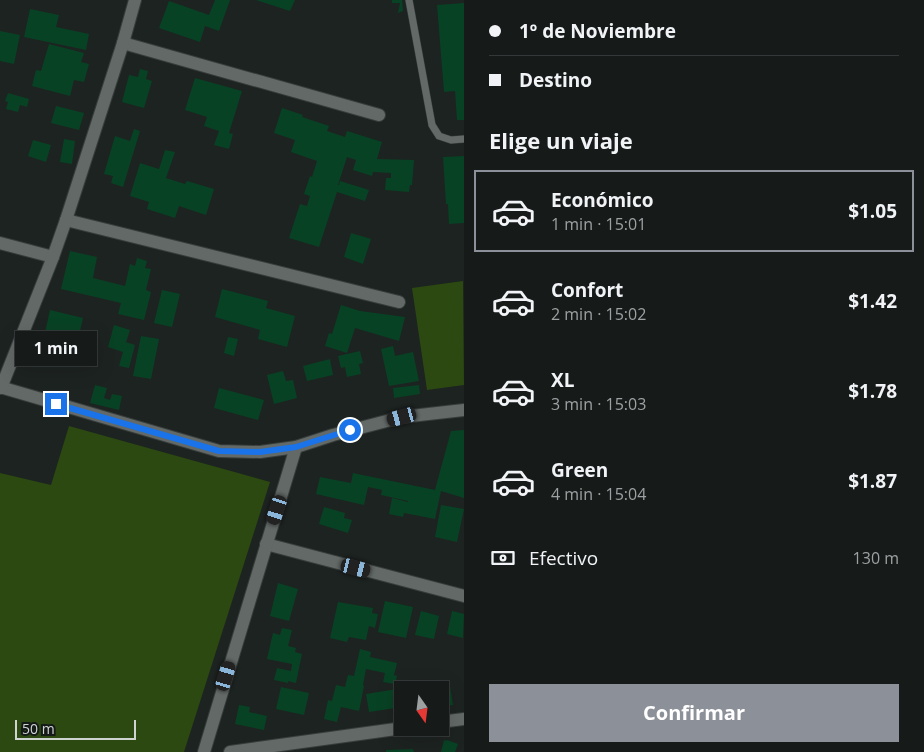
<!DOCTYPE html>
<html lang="es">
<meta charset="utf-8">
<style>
body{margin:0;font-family:"Open Sans",sans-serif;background:#232726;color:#f1f3f6;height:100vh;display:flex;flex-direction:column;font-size:19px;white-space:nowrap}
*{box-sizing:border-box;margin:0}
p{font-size:16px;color:#9ea1a2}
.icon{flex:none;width:28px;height:28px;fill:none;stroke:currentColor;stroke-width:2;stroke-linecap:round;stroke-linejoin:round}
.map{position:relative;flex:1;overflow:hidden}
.drawer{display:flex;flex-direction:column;background:#161a19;width:460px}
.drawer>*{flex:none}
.banner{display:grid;align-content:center;height:110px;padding:0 25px;background:#161a19}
.needle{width:32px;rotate:166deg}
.fabs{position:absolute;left:394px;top:681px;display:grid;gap:10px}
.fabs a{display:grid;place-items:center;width:55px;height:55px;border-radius:0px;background:#161a19;box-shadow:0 5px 20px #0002,0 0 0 1px #353838;font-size:25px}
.scale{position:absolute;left:15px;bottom:12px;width:121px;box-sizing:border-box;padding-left:5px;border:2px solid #cfd3d2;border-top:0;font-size:14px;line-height:18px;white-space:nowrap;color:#cfd3d2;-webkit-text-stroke:4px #141a18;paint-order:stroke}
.end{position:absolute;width:22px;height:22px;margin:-11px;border:6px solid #1a73e8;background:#fff;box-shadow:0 0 0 2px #fff}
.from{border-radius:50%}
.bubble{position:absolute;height:35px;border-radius:0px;background:#161a19;box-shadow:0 5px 20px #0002,0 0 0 1px #353838;font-size:16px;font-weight:700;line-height:35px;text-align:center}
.car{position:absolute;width:15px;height:30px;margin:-15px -8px;border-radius:6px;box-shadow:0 0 4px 1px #0007;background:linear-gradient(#222 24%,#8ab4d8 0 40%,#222 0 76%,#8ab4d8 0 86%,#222 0)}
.banner b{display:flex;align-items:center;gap:18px;height:48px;font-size:19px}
.banner b+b{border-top:1px solid #353838}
.banner i{width:12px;height:12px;background:#f1f3f6}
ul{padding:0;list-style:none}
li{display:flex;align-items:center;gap:15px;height:82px;margin:0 10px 8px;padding:0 15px;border:2px solid transparent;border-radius:0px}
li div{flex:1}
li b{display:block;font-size:19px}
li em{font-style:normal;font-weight:700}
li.on{border-color:#8c9099}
li>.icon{width:45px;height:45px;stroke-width:1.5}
h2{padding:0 25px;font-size:22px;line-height:60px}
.pay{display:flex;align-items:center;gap:12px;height:55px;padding:0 25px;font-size:19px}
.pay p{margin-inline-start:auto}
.button{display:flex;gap:10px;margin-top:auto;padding:10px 25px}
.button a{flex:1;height:58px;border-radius:0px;background:#8c9099;color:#fff;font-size:20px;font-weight:700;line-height:58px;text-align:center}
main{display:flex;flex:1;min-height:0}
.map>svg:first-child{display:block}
</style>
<main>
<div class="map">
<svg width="464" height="752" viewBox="0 0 464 752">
<rect width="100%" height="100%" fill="#1d2321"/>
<g fill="#2b4911">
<path d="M463 281 464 385 427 390 412 288Z"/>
<path d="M69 426 270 482 184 752H0V473L51 485Z"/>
</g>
<g fill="#084224">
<path d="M215 0H230L219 31 205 26 200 42 159 28 169 1 209 15Z"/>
<path d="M256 0H295L290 11Z"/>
<path d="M392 0H402L403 11 398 13 400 3H392Z"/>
<path d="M464 3V120H457L455 91 444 92 437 5Z"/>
<path d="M30 9 59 15 56 27 89 34 86 50 24 37Z"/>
<path d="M0 31 20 35 14 64 0 61Z"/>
<path d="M49 44 84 53 81 62 89 64 84 82 74 80 70 96 32 86 36 70 41 71Z"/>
<path d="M140 69 148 71 146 79 152 81 144 108 122 102 129 75 138 77Z"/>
<path d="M195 78 242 91 229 133 233 134 229 149 214 145 219 131 204 126 207 117 185 110Z"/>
<path d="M8 93 29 99 27 107 20 105 18 112 6 109 8 102 5 101Z"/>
<path d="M56 106 84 113 79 130 51 123Z"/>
<path d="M282 108 303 115 302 117 329 126 327 131 345 137 347 131 382 142 377 159 414 160 412 185H410L409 192 385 190 386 178H391V173L373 172 372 176 353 170 356 160 347 157 338 185H339L340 181 369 190 365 201 337 192 319 247 289 238 300 204 307 206 310 196 304 194 310 176 312 177 317 161 291 152 295 140 274 133Z"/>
<path d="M134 129 140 131 123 187 111 183 113 176 104 174 115 136 130 141Z"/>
<path d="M64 139 75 141 72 164 60 162Z"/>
<path d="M33 140 51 145 46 162 28 156Z"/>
<path d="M165 150 175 152 166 178 185 184 187 181 214 189 206 215 179 206 175 218 147 209 149 202 130 196 140 163 159 169Z"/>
<path d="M464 156V223L449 224 448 204H446L443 157Z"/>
<path d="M351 233 371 239 363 264 344 257Z"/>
<path d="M70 251 97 257 93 278 125 286 130 264 135 266 137 258 147 261 145 268 151 269 146 290 151 292 144 320 118 314 121 303 61 289Z"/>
<path d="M222 289 268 301 266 308 295 316 287 347 258 339 260 330 215 317Z"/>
<path d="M162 290 180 294 172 327 154 323Z"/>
<path d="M341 305 360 311 405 317 399 341 355 328 347 353 325 346 329 333 332 334Z"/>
<path d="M50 310 83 318 75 353 42 346Z"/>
<path d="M114 325 130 330 126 342 135 345 129 368 119 366 123 352 108 347Z"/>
<path d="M141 336 159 339 151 379 133 376Z"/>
<path d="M228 337 238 339 234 356 224 353Z"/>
<path d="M393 346 395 356 413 352 419 381 389 386 381 349Z"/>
<path d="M360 351 363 363 359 364 361 374 347 377 345 367 341 368 338 356Z"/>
<path d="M330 359 333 375 307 381 303 366Z"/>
<path d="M283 371 286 381 293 380 297 398 274 404 267 375Z"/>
<path d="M95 385 107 388 104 398 110 400 112 394 122 396 119 410 90 403Z"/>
<path d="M419 385 420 394 394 398 393 388Z"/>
<path d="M219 388 264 400 258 420 214 408Z"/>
<path d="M464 430V498L441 491 435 519 404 513 403 517 389 514 392 498 408 502V501L381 495 382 490 368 487 364 505 316 494 320 477 351 483 353 473 435 490 451 431Z"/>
<path d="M441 505 464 509 457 542 435 537Z"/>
<path d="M324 507 345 513 344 518 352 520 348 533 319 524Z"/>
<path d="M278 583 298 589 289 621 270 616Z"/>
<path d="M385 601 413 607 406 638 378 632Z"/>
<path d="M338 602 373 608 372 613 378 614 375 628 369 626 366 640 349 637 347 642 330 638Z"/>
<path d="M421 611 439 616 434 639 415 635Z"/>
<path d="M452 611 464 614 463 638 447 634Z"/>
<path d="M282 628 292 630 288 646 296 648 295 652 302 654 296 683 288 681V683L274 680 277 668 291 671 292 664 267 659 273 633 280 635Z"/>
<path d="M360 649 371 652 370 657 397 663 394 675 397 676 395 684 383 682 385 673 366 669 363 685 364 686 359 711 341 707 337 722 324 719 328 700 332 701 336 685 345 687 348 675 354 676Z"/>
<path d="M428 684 429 690H402V707L369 712 366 694Z"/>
<path d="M431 685 450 686 453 705 440 706V690H432Z"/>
<path d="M281 687 309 693 304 715 276 709Z"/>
<path d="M239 705 250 707 249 712 267 716 264 730 235 724Z"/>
<path d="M444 740 446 741 447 740 458 744 455 752H441Z"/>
<path d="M413 749 414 752H386V750Z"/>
</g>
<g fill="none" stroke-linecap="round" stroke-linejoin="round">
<defs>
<path id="lane" d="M409 0 432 125 439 136 451 140 464 139"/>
<g id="street">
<path d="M123 43 379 115"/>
<path d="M66 220 399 302"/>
<path d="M0 243 53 257"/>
<path d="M0 387 219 451 260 452 296 447 333 435 402 417 464 410"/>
<path d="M1 388 53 257 66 220 123 43 135 0"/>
<path d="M266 544 464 596"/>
<path d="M440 722 464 719"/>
<path d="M204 752 296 447"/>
<path d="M230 752 403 728"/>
</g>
</defs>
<use href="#lane" stroke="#373d3b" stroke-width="8"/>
<use href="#street" stroke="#373d3b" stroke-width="14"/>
<use href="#lane" stroke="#626967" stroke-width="7"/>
<use href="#street" stroke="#626967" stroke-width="12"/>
</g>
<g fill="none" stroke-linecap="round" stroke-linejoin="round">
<path stroke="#1a73e8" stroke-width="6" d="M56 404 219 451 260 452 296 447 350 430"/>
</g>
</svg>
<div class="fabs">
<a><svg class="needle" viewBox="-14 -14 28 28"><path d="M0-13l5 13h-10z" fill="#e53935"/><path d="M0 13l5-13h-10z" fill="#9ea1a2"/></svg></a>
</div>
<div class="scale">50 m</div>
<i class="end from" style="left:350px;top:430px"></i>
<i class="end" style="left:56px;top:404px"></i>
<div class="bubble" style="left:15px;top:331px;width:82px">1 min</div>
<i class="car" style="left:402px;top:417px;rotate:255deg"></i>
<i class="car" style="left:277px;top:510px;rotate:198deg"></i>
<i class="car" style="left:356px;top:568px;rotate:104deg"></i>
<i class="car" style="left:226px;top:676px;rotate:17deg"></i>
</div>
<section class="drawer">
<div class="banner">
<b><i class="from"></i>1º de Noviembre</b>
<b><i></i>Destino</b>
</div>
<h2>Elige un viaje</h2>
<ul>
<li class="on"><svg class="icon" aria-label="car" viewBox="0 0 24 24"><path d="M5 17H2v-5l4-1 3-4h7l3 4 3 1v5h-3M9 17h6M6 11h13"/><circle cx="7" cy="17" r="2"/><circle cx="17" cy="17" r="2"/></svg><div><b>Económico</b><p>1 min · 15:01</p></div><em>$1.05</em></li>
<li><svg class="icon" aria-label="car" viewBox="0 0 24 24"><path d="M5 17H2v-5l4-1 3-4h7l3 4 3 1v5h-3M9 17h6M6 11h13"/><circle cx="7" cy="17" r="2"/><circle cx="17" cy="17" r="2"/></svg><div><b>Confort</b><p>2 min · 15:02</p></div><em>$1.42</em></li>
<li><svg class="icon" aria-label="car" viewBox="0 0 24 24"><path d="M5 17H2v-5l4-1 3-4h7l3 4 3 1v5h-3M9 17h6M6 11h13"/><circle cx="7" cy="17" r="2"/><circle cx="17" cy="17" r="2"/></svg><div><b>XL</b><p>3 min · 15:03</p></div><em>$1.78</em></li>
<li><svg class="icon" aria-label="car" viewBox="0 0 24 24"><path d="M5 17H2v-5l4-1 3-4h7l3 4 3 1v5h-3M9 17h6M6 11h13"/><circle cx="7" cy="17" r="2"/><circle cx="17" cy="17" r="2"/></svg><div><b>Green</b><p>4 min · 15:04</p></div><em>$1.87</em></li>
</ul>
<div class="pay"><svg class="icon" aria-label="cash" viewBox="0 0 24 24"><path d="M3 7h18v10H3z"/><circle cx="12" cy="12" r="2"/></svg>Efectivo<p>130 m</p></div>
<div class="button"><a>Confirmar</a></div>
</section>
</main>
